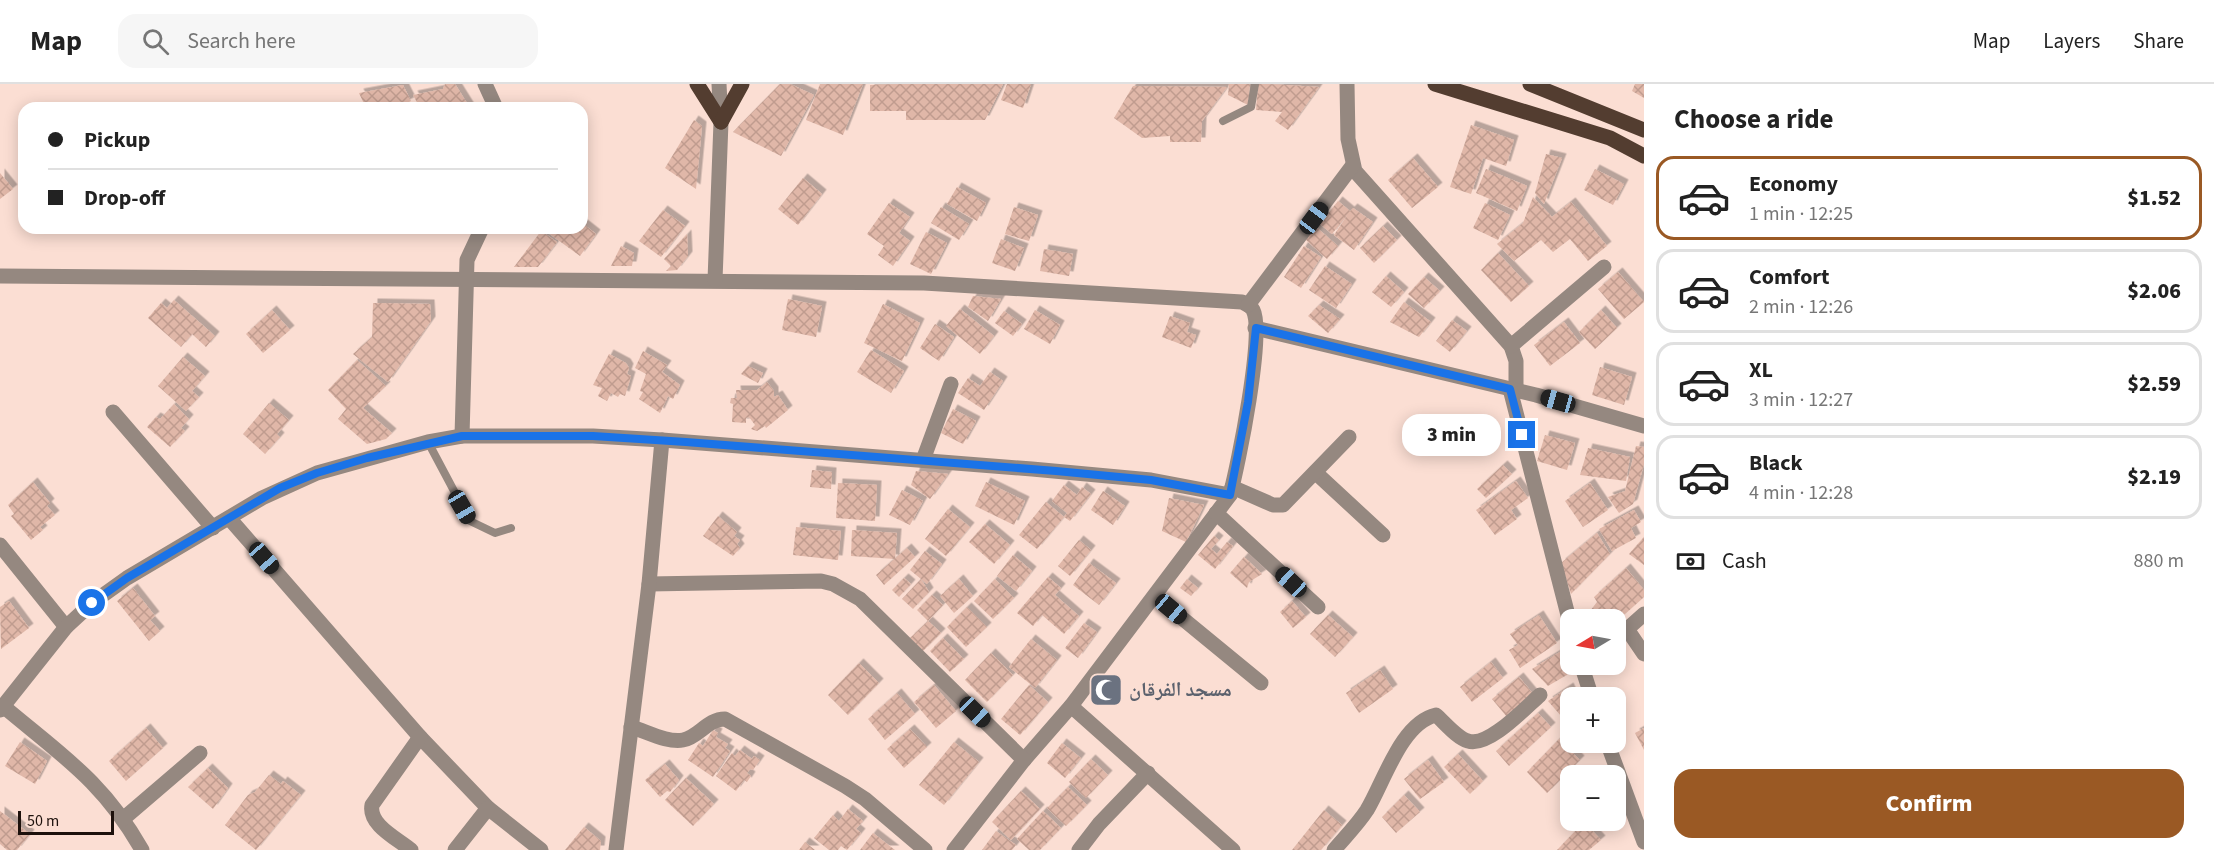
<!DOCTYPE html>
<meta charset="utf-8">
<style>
body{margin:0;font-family:"Source Sans 3","Noto Naskh Arabic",sans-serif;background:#f6f6f6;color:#222;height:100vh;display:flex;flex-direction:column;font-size:22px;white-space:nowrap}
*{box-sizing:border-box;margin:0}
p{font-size:20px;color:#767676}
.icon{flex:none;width:33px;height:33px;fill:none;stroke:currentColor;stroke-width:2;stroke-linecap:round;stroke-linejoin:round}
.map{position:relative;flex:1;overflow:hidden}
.drawer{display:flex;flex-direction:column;background:#fff;width:570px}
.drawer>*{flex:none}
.hud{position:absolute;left:18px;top:18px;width:570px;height:132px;border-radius:18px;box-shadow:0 3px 15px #0003;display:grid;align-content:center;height:132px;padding:0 30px;background:#fff}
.needle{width:39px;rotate:260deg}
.tools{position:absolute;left:1560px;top:525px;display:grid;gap:12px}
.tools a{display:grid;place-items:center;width:66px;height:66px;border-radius:12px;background:#fff;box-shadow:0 3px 15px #0003;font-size:30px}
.scale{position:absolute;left:18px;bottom:15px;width:96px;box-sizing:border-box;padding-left:6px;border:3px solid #1d110c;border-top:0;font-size:16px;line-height:21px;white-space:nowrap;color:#1d110c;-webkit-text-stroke:4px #fbded3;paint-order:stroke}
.end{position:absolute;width:27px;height:27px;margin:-14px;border:8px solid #1a73e8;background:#fff;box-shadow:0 0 0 3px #fff}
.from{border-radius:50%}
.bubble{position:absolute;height:42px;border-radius:18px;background:#fff;box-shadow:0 3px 15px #0003;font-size:20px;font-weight:800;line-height:42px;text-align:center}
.car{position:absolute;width:18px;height:36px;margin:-18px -9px;border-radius:8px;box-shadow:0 0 4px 2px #0007;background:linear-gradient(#222 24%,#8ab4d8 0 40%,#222 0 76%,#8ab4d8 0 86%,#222 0)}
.hud b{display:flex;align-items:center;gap:21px;height:57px;font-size:22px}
.hud b+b{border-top:2px solid #e0e0e0}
.hud i{width:15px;height:15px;background:#222}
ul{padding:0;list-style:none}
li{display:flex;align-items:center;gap:18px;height:84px;margin:0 12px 9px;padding:0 18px;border:3px solid #e0e0e0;border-radius:18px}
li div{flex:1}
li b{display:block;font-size:22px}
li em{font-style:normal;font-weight:800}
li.active{border-color:#9a5924}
li>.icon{width:54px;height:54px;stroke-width:1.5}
h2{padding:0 30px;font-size:27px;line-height:72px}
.pay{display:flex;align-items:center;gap:15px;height:66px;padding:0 30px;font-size:22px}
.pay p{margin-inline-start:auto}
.button{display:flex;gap:12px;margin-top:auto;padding:12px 30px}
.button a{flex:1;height:69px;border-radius:18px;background:#9a5924;color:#fff;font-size:24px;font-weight:800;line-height:69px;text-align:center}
header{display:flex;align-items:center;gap:36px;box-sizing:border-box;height:84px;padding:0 30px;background:#fff;border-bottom:2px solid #e0e0e0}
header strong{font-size:28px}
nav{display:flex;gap:33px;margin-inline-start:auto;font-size:21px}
.search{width:420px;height:54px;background:#f6f6f6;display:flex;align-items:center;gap:15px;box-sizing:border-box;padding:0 21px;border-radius:18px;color:#767676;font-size:22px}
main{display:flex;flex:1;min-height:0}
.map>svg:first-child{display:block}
</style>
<header>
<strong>Map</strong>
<div class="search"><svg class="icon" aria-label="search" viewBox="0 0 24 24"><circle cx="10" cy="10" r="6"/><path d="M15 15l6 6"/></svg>Search here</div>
<nav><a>Map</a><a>Layers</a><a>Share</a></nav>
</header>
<main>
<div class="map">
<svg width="1644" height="766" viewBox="0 0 1644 766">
<defs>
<pattern id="building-cross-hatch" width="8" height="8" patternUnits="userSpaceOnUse" patternTransform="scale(1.5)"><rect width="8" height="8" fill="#e0b7a8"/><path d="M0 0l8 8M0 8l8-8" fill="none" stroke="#c09c8f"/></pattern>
<filter id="shadow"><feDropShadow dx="4.5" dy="-4.5" stdDeviation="0" flood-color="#0004"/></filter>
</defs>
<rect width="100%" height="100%" fill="#fbded3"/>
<g fill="url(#building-cross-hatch)" filter="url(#shadow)">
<path d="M445 0H455L470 24H420L413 11 443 5Z"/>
<path d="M780 0H790L814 11 781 72 733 48Z"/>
<path d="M820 0H863L843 51 806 36Z"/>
<path d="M903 0H1003L985 36H906V27H870V1Z"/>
<path d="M1007 0H1031L1023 24 1001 16Z"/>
<path d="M1229 0H1250L1248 21 1228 11Z"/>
<path d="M1258 0H1267L1319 3 1288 46 1275 37 1282 28 1256 26Z"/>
<path d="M1635 0H1644V14L1632 7Z"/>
<path d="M403 1 411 17 397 24H366L359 9Z"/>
<path d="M1133 2 1227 3 1202 37 1201 58H1170V52L1142 54 1114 34Z"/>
<path d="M694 36 702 42 696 105 665 84Z"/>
<path d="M1471 41 1514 56 1506 82 1483 74 1471 110 1450 103Z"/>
<path d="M1546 70 1562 74 1544 120 1535 109Z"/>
<path d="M1413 74 1438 103 1412 124 1388 96Z"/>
<path d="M1486 85 1527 102 1517 127 1476 109Z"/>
<path d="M1595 85 1624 100 1613 121 1584 106Z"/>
<path d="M0 89 13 105 0 115Z"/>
<path d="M803 94 822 110 798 141 778 125Z"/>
<path d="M957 103 986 119 977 137 947 120Z"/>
<path d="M1533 113 1552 133 1571 118 1607 162 1588 177 1570 155 1553 168 1541 156 1514 177 1497 160 1523 139Z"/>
<path d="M1338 117 1350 127 1353 124 1373 138 1354 166 1334 151 1348 130 1332 150 1320 140Z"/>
<path d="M889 119 910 133 899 149 910 157 893 182 878 171 884 162 867 150Z"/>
<path d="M1485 119 1510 131 1498 156 1473 144Z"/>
<path d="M941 123 969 140 959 156 931 139Z"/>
<path d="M1014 123 1038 131 1029 157 1005 150Z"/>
<path d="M663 126 685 142 661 173 639 157Z"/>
<path d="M582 139 596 150 580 172 547 148 550 144H582Z"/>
<path d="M1383 142 1397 156 1374 179 1360 164Z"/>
<path d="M1316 143 1338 162 1327 175 1305 155Z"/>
<path d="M541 147 557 158 538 183H514Z"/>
<path d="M926 148 947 159 931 190 910 180Z"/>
<path d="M687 150 688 172 677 186 666 187 671 182 664 175Z"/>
<path d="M1001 155 1024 164 1015 187 992 179Z"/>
<path d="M621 162 634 169 632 182H611Z"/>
<path d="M1304 162 1321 173 1301 204 1284 193Z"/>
<path d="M1044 165 1073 170 1069 192 1040 187Z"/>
<path d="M1498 169 1529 202 1511 218 1481 186Z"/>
<path d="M1325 182 1352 200 1336 224 1309 206Z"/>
<path d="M1618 188 1644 218 1624 235 1598 205Z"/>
<path d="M1386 192 1404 208 1391 223 1372 208Z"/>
<path d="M1424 193 1440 207 1424 224 1408 210Z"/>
<path d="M973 212 1001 215 988 237 968 223Z"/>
<path d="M788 215 822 222 816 253 782 246Z"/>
<path d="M174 216 215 252 206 263 192 250 181 263 148 234 161 219 167 224Z"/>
<path d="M1404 218 1431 238 1419 253 1390 238Z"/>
<path d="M373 219 430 220 431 237 388 298 353 270 372 253Z"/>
<path d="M883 220 920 239 902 277 864 259Z"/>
<path d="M1319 221 1340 235 1328 249 1308 232Z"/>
<path d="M960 225 994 252 980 270 946 242Z"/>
<path d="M272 226 290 246 263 269 246 250Z"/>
<path d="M1035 226 1060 241 1050 260 1024 245Z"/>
<path d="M1601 226 1617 244 1595 265 1579 248Z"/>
<path d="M1004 227 1022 240 1013 252 995 239Z"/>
<path d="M1170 232 1190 239 1187 248 1196 251 1191 264 1162 253Z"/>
<path d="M1452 236 1467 247 1450 268 1436 257Z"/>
<path d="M1564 238 1580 259 1550 282 1534 261Z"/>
<path d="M935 240 954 253 939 277 920 264Z"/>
<path d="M871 266 904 287 891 309 857 288Z"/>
<path d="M643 267 667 281 662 288 680 301 673 315 668 312 660 329 639 315 643 308 640 307 646 290 635 284Z"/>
<path d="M609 270 626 279 629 284 627 290 631 292 625 312 620 310 618 313 611 309 607 317 598 312 602 304 593 301Z"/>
<path d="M183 273 205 292 192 307 199 313 186 327 158 302Z"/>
<path d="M357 276 386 302 363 324 392 349 386 355 367 360 338 335 346 325 328 306Z"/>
<path d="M748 282 763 289 758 299 741 290Z"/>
<path d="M1600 283 1632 293 1624 321 1592 311Z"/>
<path d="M990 288 1003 297 984 326 958 309 968 294 980 302Z"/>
<path d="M767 298 774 307V313L778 311 788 326 766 344 765 342 757 347 751 345 755 341 749 333 746 334V339L732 338 733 320 730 319 731 314H737L736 306H757Z"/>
<path d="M269 319 289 336 277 350 280 353 265 370 243 350Z"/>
<path d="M174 320 189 335 181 344 185 347 170 363 147 343 156 333 160 335Z"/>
<path d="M953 325 976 337 963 360 941 349Z"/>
<path d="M1545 351 1575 359 1567 386 1537 377Z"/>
<path d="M1636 362 1644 363V380L1633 420 1619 429 1608 413 1625 407Z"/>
<path d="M1588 364 1630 373 1626 397 1580 391Z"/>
<path d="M1503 381 1512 390 1486 414 1477 405Z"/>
<path d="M812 386 832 388 831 405 810 403Z"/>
<path d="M916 387 948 390 930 415 911 401Z"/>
<path d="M1516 397 1528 414 1511 426 1517 435 1495 451 1476 426Z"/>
<path d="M33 398 50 419 47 422 55 431 40 443 43 446 31 456 11 432 14 430 8 421Z"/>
<path d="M986 398 1025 417 1014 441 975 422Z"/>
<path d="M838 399 877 401 875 437 836 434Z"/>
<path d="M1590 399 1608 426 1583 443 1565 417Z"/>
<path d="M1064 401 1077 411 1082 403 1091 410 1070 437 1064 433 1067 429 1052 417Z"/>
<path d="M902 406 923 417 910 441 889 431Z"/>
<path d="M1103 407 1125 422 1113 441 1091 426Z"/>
<path d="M1169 414 1204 421 1186 458 1162 447Z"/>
<path d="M1046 418 1064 433 1037 465 1019 451Z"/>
<path d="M948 425 970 443 946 472 925 455Z"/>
<path d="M1634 426 1641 438 1631 444 1636 454 1612 467 1599 445Z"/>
<path d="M718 432 737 448 734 452 740 456 737 460 740 464 733 472 703 452Z"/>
<path d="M985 440 1010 461 994 480 969 458Z"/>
<path d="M796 443 841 447 838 476 793 471Z"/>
<path d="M852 446 897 449 895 475 851 472Z"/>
<path d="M1597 449 1610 470 1571 510 1561 479Z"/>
<path d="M1214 452 1219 456 1211 465 1217 470 1227 458 1233 462 1215 485 1198 471Z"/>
<path d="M1644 453V481L1629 470Z"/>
<path d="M1079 456 1091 466 1070 492 1058 482Z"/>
<path d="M907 464 915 473 884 501 876 491Z"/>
<path d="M925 467 942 480 927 500 910 486Z"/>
<path d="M1013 471 1032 487 1016 507 997 492Z"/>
<path d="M1244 473 1262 490 1249 498 1247 504 1230 489Z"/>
<path d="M1089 479 1116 499 1099 521 1073 501Z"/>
<path d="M1626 484 1644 506V513L1616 538V536H1589L1587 531 1597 518 1594 513Z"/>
<path d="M1048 493 1061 504 1055 511 1079 532 1064 550 1042 531 1033 542 1017 529Z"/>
<path d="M904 494 911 500 899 513 892 506Z"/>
<path d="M921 495 929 508 913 525 902 515Z"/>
<path d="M959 495 973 512 954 529 940 512Z"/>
<path d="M995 495 1014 514 993 535 974 517Z"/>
<path d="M1187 495 1198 504 1191 512 1180 504Z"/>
<path d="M133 504 155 532 150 536 160 547 149 557 117 517Z"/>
<path d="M932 511 943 521 928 537 941 549 923 567 910 554 928 537 917 526Z"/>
<path d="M9 517 29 544 1 565 0 523Z"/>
<path d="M1292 517 1306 533 1293 544 1280 528Z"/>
<path d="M967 523 987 543 966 563 947 543Z"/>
<path d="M1328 531 1353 553 1335 573 1310 550Z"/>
<path d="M1539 531 1557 559 1520 584 1509 566 1518 561 1510 550Z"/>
<path d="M1084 539 1097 548 1078 574 1065 564Z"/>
<path d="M943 554 964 575 950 588 930 567Z"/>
<path d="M1031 555 1057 576 1035 604 1009 583Z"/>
<path d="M1563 566 1572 588 1548 602 1532 585Z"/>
<path d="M991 569 1013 591 987 618 965 596Z"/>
<path d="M1491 578 1503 594 1472 618 1460 603Z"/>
<path d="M859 579 879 599 848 631 828 611Z"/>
<path d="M1380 586 1393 605 1359 629 1346 609Z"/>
<path d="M1519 593 1534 611 1507 633 1492 615Z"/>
<path d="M934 601 956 627 936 644 914 618Z"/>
<path d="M1029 601 1048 618 1020 651 1001 635Z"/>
<path d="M1569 603 1574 614H1570V627L1561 632 1548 617Z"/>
<path d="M897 609 915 630 885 656 868 635Z"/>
<path d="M1538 629 1551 643 1509 682 1496 667Z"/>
<path d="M146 644 163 664 126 697 109 677Z"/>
<path d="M1644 644V666L1635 649Z"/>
<path d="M910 645 927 663 904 684 887 665Z"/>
<path d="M713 646 718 649 716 653 728 660 725 664 730 667 713 693 688 676 699 659 703 662Z"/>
<path d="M1559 655 1580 676 1547 709 1527 688Z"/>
<path d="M20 658 47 677 35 700 5 682Z"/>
<path d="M954 658 979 678 944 721 919 701Z"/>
<path d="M1062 659 1081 674 1065 694 1047 679Z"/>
<path d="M740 666 752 675 754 672 760 676 753 686 750 685 747 689 751 692 747 698 744 696 736 707 716 692 732 669 735 672Z"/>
<path d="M1458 670 1483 697 1470 710 1444 683Z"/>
<path d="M1091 675 1108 691 1086 714 1069 698Z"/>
<path d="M1428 676 1444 698 1420 715 1404 695Z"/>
<path d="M665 680 679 696 670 708 667 707 660 713 645 696Z"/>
<path d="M208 684 228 704 213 725 188 703Z"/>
<path d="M269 691 281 700 283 697 301 711 256 766 225 741 248 711 255 708Z"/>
<path d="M686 694 714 720 693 742 665 716Z"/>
<path d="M1068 703 1087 721 1066 742 1047 724Z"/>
<path d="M1021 707 1040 725 1011 756 992 738Z"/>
<path d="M1404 711 1420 728 1396 749 1382 733Z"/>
<path d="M848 725 863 737 856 745 861 749 847 766 841 762 838 766H829L814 754 833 731 839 737Z"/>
<path d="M1324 726 1342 741 1321 766H1292Z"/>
<path d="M0 727 30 750 17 766H7L0 760Z"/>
<path d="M1043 727 1061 744 1040 766H1029L1017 755Z"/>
<path d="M1584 738 1601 756 1589 766H1557Z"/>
<path d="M584 743 601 757 600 766H565Z"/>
<path d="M996 747 1016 761 1012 766H982Z"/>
<path d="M873 749 895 766H860Z"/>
<path d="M805 758 815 766H799Z"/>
</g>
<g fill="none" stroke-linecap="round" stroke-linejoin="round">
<g stroke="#958880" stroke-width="8">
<path d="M1223 37 1251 23 1255 0"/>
<path d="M428 358 470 437 495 449 511 444"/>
</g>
<g stroke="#958880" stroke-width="15">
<path d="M485 0 496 24"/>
<path d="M1347 0 1348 55 1355 87 1511 262 1516 277V306"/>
<path d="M0 192 924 199 1242 218C1246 220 1251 222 1253 226 1265 249 1238 382 1230 411L1071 622 1024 676 954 766"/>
<path d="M715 196 721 38 719 0"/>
<path d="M1248 221 1353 81"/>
<path d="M1255 244 1536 311 1644 342"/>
<path d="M1511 262 1604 183"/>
<path d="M1510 305 1570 539"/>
<path d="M113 328 213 444"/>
<path d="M462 352 467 176 482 144"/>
<path d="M923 376 951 300"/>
<path d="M1316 389 1383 451"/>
<path d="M1232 403 1273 421H1283L1349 353"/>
<path d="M1216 429 1318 523"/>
<path d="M229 434 420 653 488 724 541 766"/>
<path d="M0 461 66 543"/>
<path d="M649 500 821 497 833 500 860 515 1024 676"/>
<path d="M1155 512 1261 599"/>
<path d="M1627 545 1644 570"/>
<path d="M1616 555 1644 530"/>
<path d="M1581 580 1592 614"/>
<path d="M3 622C61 671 103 697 142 766"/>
<path d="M1071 622 1233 766"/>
<path d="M0 626 66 543 92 519 127 494 262 414 317 389 428 358 462 352H593L662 356 1032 385 1151 396 1230 411"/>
<path d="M631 643C646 647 667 659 683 656 699 653 707 635 725 635L845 702 865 715 925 766"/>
<path d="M1607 658 1644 758"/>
<path d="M123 735 200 669"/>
<path d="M411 766C398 755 368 741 372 721L420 653"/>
<path d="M455 766 488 724"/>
<path d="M616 766 649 500 662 356"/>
<path d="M1079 766 1099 740 1148 689"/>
<path d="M1334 766C1345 753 1358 740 1367 726 1384 698 1401 639 1436 631 1445 639 1457 654 1468 657 1488 664 1525 624 1540 611"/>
</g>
<g stroke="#533d30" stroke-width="15">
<path d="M697 0 721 38"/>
<path d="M1435 0 1610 54 1644 72"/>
<path d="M1530 0 1644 46"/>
<path d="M721 38 742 0"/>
</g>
</g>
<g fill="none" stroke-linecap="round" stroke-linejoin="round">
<path stroke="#1a73e8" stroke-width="8" d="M92 519 127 494 280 404 317 389 367 374 462 352H593L686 358 1056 387 1151 396 1230 411 1248 318 1256 244 1510 305 1522 351"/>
</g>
<defs>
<symbol id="mosque-square" viewBox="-11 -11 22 22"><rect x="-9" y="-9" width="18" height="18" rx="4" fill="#6b7280" stroke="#fbded3"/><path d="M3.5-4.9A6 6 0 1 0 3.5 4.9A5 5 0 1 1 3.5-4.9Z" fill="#fff"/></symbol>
</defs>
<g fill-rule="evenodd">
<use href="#mosque-square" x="1087" y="587" width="38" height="38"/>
</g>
<g text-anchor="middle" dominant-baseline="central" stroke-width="4.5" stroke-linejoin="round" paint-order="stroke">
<g font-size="20" font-weight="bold" fill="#5b616d" stroke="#fbded3" text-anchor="start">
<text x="1129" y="606">مسجد الفرقان</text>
</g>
</g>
</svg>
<div class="tools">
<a><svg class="needle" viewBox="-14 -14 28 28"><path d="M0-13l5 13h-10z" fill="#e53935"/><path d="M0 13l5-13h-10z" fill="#767676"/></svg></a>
<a>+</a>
<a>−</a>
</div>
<div class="scale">50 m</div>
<i class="end from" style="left:92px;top:519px"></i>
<i class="end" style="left:1522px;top:351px"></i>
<div class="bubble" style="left:1402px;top:330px;width:99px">3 min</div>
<i class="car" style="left:1314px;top:134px;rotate:37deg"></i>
<i class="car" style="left:1558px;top:317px;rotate:286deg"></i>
<i class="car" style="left:462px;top:423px;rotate:150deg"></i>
<i class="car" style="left:264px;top:474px;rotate:139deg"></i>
<i class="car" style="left:1291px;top:498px;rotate:313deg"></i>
<i class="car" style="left:1171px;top:525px;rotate:130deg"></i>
<i class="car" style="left:975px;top:628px;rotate:134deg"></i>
<div class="hud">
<b><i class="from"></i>Pickup</b>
<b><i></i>Drop-off</b>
</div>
</div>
<section class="drawer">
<h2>Choose a ride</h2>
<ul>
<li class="active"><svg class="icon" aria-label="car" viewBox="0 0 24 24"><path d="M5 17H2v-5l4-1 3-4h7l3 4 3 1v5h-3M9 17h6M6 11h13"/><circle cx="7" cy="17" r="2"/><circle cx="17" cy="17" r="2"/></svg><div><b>Economy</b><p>1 min · 12:25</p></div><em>$1.52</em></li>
<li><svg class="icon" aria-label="car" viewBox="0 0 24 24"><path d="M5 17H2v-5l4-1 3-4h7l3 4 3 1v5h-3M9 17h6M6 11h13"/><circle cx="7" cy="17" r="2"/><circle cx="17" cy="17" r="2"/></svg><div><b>Comfort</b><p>2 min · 12:26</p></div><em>$2.06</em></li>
<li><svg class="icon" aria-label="car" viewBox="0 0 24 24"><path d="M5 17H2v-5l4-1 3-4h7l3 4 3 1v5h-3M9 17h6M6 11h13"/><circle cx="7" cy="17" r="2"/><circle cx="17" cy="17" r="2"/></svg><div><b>XL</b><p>3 min · 12:27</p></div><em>$2.59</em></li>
<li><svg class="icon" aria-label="car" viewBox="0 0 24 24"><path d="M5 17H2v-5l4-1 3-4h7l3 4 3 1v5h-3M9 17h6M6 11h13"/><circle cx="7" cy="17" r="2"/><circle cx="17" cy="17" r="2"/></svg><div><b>Black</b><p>4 min · 12:28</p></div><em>$2.19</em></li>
</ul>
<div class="pay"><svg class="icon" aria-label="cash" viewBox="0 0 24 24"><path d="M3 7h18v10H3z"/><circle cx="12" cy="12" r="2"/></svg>Cash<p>880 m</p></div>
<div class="button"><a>Confirm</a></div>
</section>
</main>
